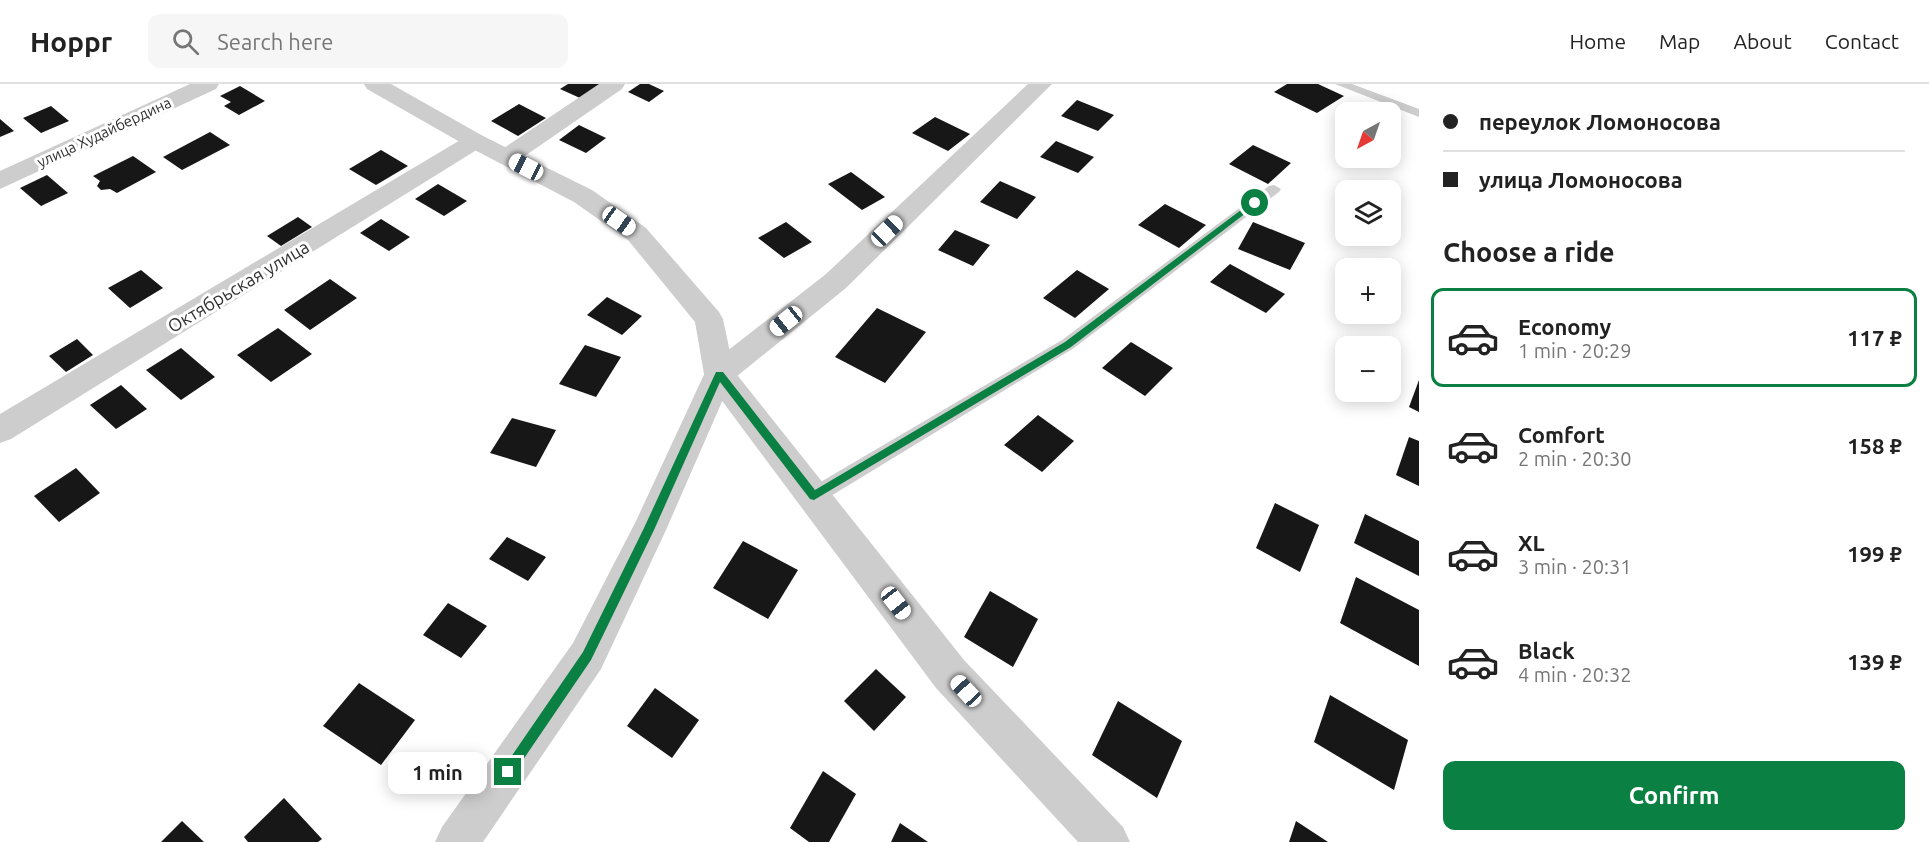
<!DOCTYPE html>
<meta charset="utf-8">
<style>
body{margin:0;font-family:Ubuntu,sans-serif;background:#f6f6f6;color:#222;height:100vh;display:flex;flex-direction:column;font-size:22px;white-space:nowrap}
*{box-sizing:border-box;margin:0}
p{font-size:20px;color:#767676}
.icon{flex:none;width:33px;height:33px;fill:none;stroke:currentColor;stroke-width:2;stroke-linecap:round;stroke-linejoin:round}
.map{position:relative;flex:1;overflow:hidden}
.sheet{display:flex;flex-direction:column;background:#fff;width:510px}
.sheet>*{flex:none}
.top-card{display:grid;align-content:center;height:132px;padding:0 24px;background:#fff}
.needle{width:39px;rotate:220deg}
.buttons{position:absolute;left:1335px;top:18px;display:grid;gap:12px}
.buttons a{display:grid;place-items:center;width:66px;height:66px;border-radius:12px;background:#fff;box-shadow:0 3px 15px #0003;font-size:30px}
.end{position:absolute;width:27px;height:27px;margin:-14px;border:8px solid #0b8043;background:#fff;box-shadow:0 0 0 3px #fff}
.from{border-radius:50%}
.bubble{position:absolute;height:42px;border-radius:12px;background:#fff;box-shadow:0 3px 15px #0003;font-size:20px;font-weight:700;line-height:42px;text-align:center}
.car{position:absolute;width:18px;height:36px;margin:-18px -9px;border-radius:8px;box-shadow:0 0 4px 2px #0007;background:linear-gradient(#fff 24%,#345 0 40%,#fff 0 76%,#345 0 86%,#fff 0)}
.top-card b{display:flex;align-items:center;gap:21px;height:57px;font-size:22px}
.top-card b+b{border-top:2px solid #e0e0e0}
.top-card i{width:15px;height:15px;background:#222}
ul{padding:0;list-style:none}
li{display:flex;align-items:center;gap:18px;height:99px;margin:0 12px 9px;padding:0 12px;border:3px solid transparent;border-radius:12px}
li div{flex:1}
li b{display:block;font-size:22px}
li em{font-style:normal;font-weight:700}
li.active{border-color:#0b8043}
li>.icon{width:54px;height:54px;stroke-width:1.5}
h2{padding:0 24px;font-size:27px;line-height:72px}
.action{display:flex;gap:12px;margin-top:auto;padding:12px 24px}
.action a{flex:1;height:69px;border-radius:12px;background:#0b8043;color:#fff;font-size:24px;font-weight:700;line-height:69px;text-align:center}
header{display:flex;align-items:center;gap:36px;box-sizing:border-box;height:84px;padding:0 30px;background:#fff;border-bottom:2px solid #e0e0e0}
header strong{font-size:28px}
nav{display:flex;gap:33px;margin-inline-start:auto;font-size:21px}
.search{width:420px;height:54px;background:#f6f6f6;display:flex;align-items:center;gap:15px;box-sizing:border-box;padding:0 21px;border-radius:12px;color:#767676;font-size:22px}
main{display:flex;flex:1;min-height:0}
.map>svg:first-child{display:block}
</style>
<header>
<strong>Hoppr</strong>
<div class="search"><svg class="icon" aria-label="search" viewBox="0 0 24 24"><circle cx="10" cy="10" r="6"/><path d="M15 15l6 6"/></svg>Search here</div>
<nav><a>Home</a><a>Map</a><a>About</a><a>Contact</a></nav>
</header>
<main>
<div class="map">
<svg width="1419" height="758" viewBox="0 0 1419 758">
<rect width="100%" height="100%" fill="#fff"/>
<g fill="#171717">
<path d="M568 0H603L580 14 560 5Z"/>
<path d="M640 0H649L664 7 649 18 628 8Z"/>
<path d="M1287 0H1318L1344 12 1317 29 1274 8Z"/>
<path d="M240 2 265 17 239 31 224 22 231 18 220 12Z"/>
<path d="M1077 16 1114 31 1098 47 1061 32Z"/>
<path d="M519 20 546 34 518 52 491 37Z"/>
<path d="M51 22 69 37 41 49 23 34Z"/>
<path d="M935 33 970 50 948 67 912 49Z"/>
<path d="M0 35 14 47 0 53Z"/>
<path d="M579 41 606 54 586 69 559 56Z"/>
<path d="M210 48 230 61 182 86 163 73Z"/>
<path d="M1056 57 1094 73 1078 89 1040 73Z"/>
<path d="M1253 61 1291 79 1268 100 1229 80Z"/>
<path d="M381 66 408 82 376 101 349 85Z"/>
<path d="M133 72 156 88 117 109 110 105 101 106 97 102 100 97 93 92Z"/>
<path d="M851 88 885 113 862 126 828 100Z"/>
<path d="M47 91 68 109 41 122 20 104Z"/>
<path d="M1000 97 1036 113 1017 135 980 118Z"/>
<path d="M438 100 467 117 444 132 415 115Z"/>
<path d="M1165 120 1206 141 1179 164 1138 141Z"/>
<path d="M298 133 312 143 281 162 267 152Z"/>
<path d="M381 135 410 153 389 167 360 149Z"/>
<path d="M786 138 812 158 784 174 758 154Z"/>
<path d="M1253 138 1305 159 1290 186 1238 165Z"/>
<path d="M955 146 990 161 973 182 938 166Z"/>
<path d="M1230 180 1285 210 1266 229 1210 198Z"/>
<path d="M141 186 163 204 130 224 108 204Z"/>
<path d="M1077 186 1109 205 1075 234 1043 214Z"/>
<path d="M330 195 357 214 310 246 284 226Z"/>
<path d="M607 213 642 232 622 251 587 231Z"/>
<path d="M877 224 926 248 885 299 835 273Z"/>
<path d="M278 244 312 270 271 298 237 271Z"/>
<path d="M77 255 93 271 66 288 49 272Z"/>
<path d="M1131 258 1173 284 1145 312 1102 284Z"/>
<path d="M585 261 621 273 596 313 559 300Z"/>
<path d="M181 264 215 293 181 316 146 286Z"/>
<path d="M1419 296V328L1409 323Z"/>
<path d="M121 301 147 325 116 345 90 321Z"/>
<path d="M1038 331 1074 357 1042 388 1004 361Z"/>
<path d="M512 334 556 346 536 383 490 369Z"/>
<path d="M1409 353 1419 357V402L1396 391Z"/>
<path d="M76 384 100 409 59 438 34 412Z"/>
<path d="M1275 419 1319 441 1300 488 1256 464Z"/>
<path d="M1365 430 1419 457V492L1354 459Z"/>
<path d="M507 453 546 473 528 497 489 475Z"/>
<path d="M743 457 798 486 768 535 713 504Z"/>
<path d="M1356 493 1419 526V582L1340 539Z"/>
<path d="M990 507 1038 535 1013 583 964 553Z"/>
<path d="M448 519 487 542 461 574 423 551Z"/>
<path d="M876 585 906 613 874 647 844 617Z"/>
<path d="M359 599 415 636 381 681 323 642Z"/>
<path d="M655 604 699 636 672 674 627 642Z"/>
<path d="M1330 611 1408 656 1394 706 1314 658Z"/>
<path d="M1118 617 1182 657 1157 714 1092 671Z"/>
<path d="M823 687 856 710 829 758H809L790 744Z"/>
<path d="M284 714 322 755 318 758H248L244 753Z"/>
<path d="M182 737 204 758H161Z"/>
<path d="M1296 737 1328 758H1289Z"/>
<path d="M900 739 928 758H891Z"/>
</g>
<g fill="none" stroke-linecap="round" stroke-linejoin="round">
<g fill="#cdcdcd" fill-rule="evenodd">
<path d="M1335 0H1352L1419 25V33Z"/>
<path d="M1274 101 1281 105 1279 108 1074 264 821 418 814 420 807 418 805 412 807 406 1062 256 1269 102Z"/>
</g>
<g fill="#cdcdcd" fill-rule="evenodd">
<path d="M599 0H625L622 5 516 78 507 80 498 78 495 73 498 68Z"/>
<path d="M1028 0H1052L846 204 731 297 666 446 601 585 483 758H435L442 743 573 559 636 437 708 282 826 190Z"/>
<path d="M475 50 483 52 487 57 483 62 11 355 0 359V330L467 52Z"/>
</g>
<g fill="#cdcdcd" fill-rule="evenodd">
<path d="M190 0H219L216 5 0 105V87Z"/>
<path d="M364 0H391L483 52 592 106 646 144 719 228 723 235 734 287 964 576 1123 743 1130 758H1078L936 604 708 298 704 290 695 238 628 156 574 118 467 62 367 5Z"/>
</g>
</g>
<path fill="#0b8043" d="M1253 117 1259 119 1071 263 814 416 810 415 720 298 654 446 591 576 512 692 508 694 504 692 502 688 504 683 583 568 644 444 716 288H723L815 406 1065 258Z"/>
<g text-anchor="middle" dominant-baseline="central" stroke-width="6" stroke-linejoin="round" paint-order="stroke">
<g font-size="15" fill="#303030" stroke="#fff">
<text transform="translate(104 48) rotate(-25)">улица Худайбердина</text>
</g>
<g font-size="18" fill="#303030" stroke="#fff">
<text transform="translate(238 202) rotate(-31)">Октябрьская улица</text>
</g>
</g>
</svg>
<div class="buttons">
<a><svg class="needle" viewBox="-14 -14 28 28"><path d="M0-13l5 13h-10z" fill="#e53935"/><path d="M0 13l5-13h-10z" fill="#767676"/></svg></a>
<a><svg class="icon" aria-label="layers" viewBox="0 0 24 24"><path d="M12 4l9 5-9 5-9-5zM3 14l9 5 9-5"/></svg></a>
<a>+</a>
<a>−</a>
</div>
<i class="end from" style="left:1255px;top:119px"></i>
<i class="end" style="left:508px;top:688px"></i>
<div class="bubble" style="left:388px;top:668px;width:99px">1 min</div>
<i class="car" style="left:526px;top:83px;rotate:297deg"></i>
<i class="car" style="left:619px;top:137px;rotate:125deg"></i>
<i class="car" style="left:887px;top:147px;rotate:46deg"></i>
<i class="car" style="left:786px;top:237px;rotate:231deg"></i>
<i class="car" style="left:896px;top:519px;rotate:142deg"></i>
<i class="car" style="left:966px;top:607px;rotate:317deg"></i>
</div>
<section class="sheet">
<div class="top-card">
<b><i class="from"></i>переулок Ломоносова</b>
<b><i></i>улица Ломоносова</b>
</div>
<h2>Choose a ride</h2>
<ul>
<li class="active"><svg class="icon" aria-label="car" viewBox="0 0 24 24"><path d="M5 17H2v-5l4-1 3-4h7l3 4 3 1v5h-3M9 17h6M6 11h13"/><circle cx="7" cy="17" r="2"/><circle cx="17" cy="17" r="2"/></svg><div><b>Economy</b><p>1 min · 20:29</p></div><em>117 ₽</em></li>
<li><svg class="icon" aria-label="car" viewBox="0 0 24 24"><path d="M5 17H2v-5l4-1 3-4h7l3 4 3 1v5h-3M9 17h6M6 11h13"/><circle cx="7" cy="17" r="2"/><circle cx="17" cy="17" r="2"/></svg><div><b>Comfort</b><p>2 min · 20:30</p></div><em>158 ₽</em></li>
<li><svg class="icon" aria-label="car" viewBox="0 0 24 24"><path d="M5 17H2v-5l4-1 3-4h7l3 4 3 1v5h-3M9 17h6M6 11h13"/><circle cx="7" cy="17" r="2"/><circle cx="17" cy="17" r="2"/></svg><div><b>XL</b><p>3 min · 20:31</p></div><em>199 ₽</em></li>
<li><svg class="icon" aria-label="car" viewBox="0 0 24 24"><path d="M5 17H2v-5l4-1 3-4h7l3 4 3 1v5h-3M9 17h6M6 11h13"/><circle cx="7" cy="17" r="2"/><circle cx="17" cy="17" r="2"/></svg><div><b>Black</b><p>4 min · 20:32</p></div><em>139 ₽</em></li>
</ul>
<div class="action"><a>Confirm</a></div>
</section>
</main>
